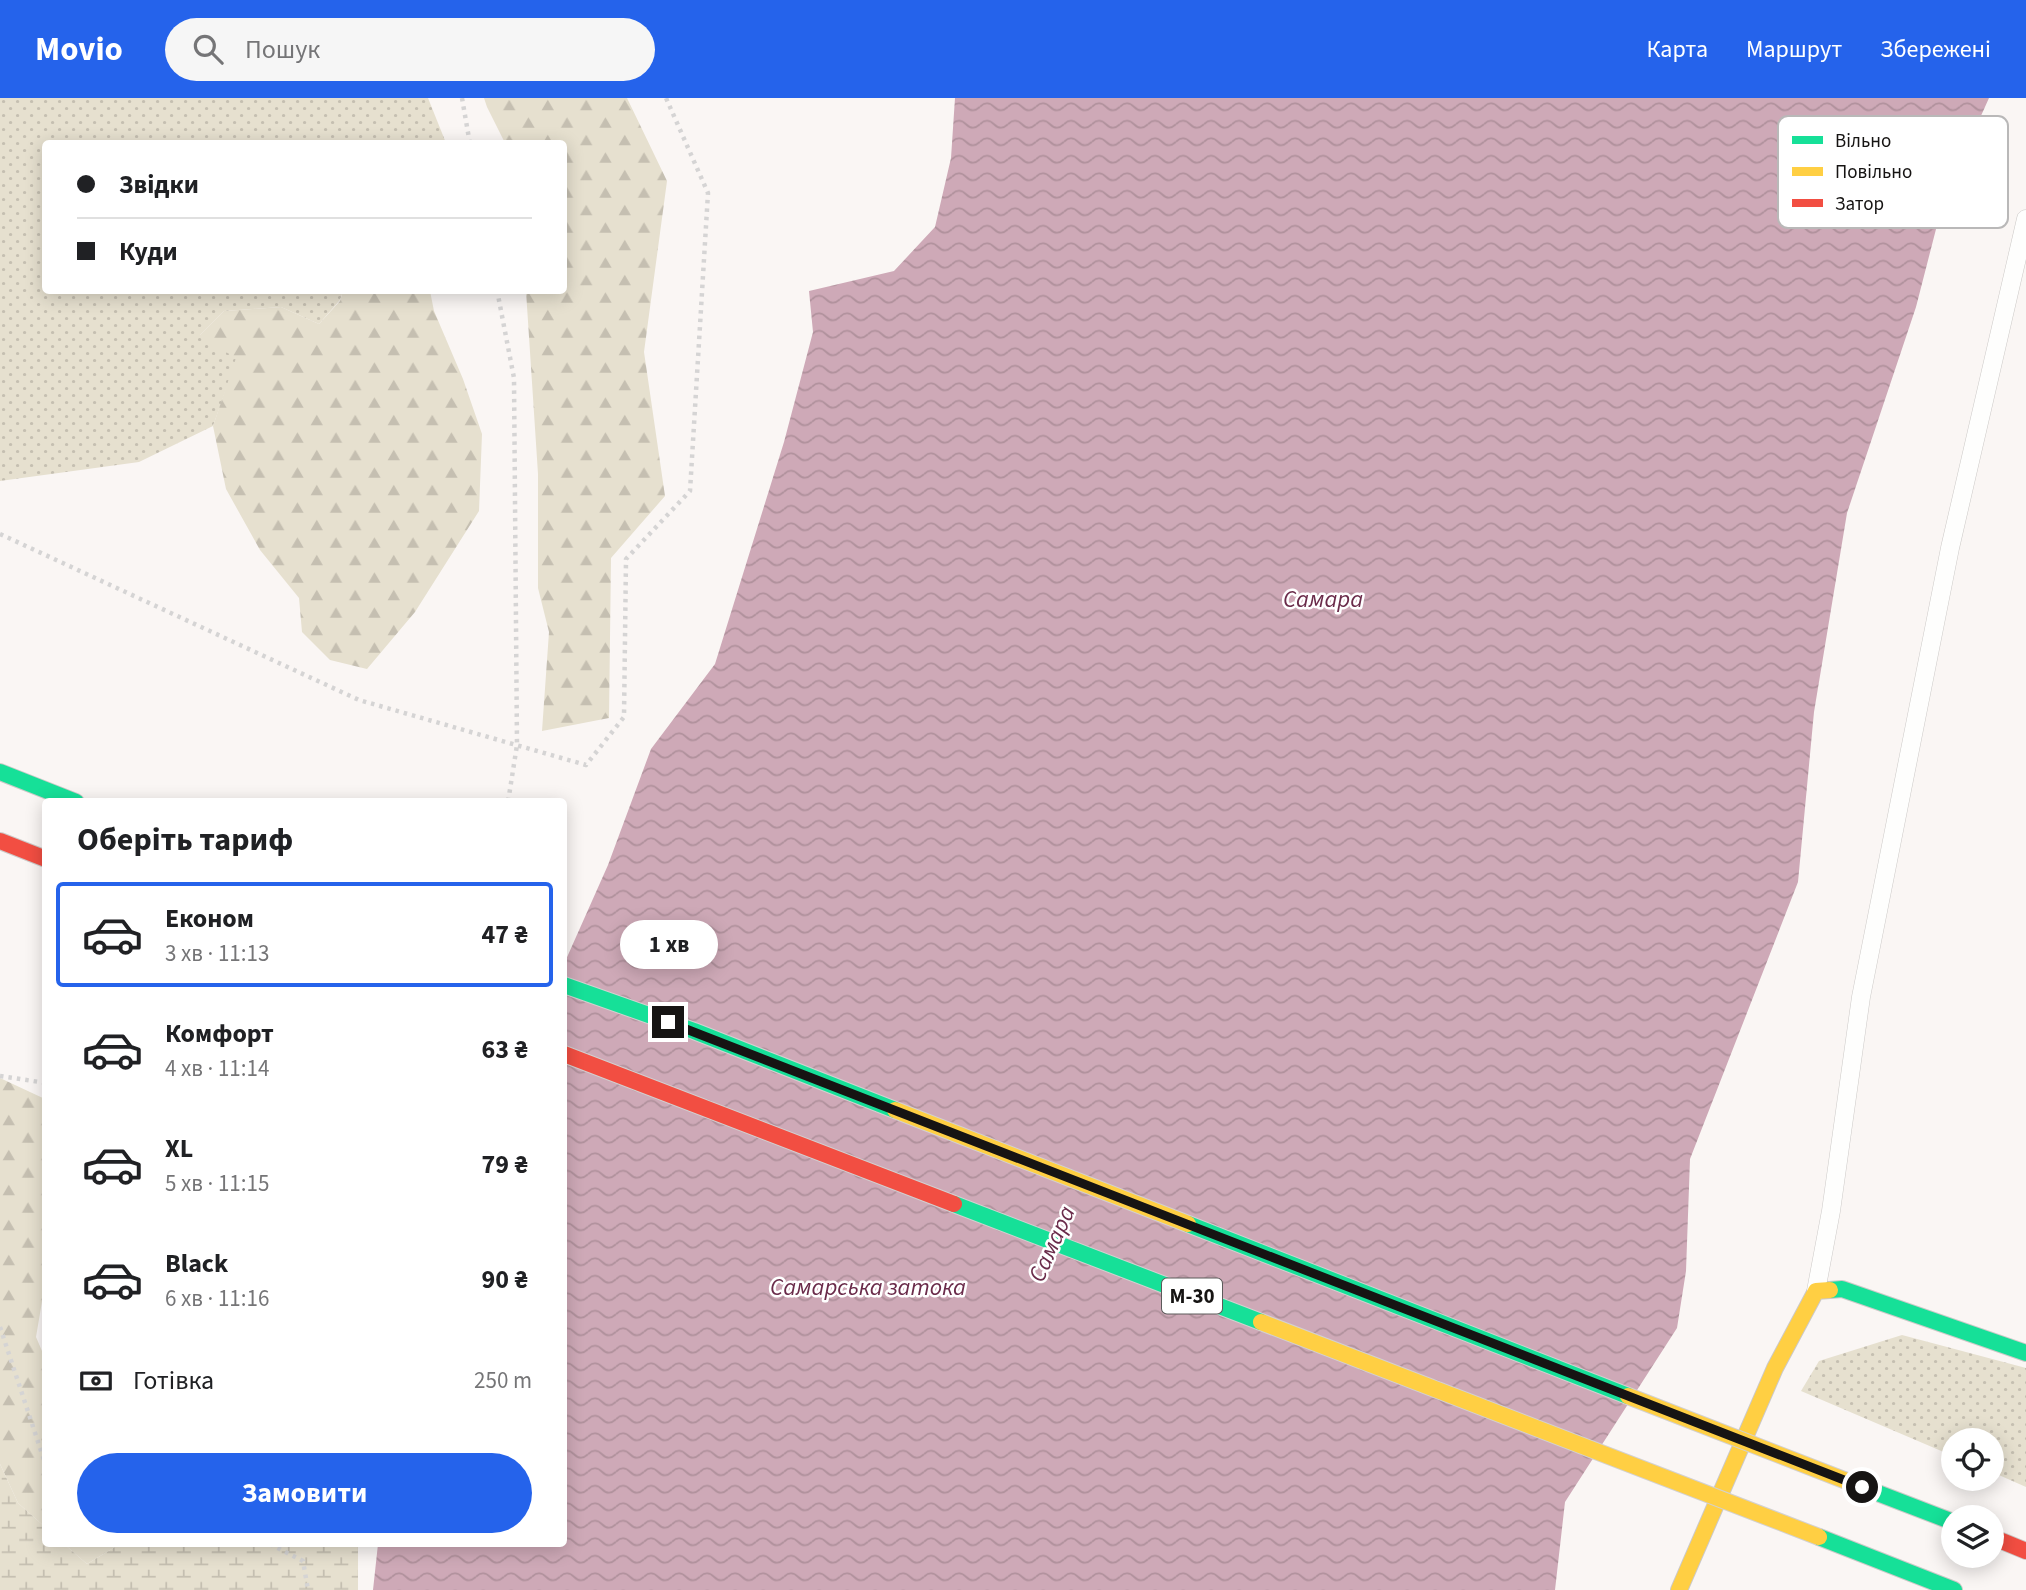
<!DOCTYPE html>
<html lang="uk">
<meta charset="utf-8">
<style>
body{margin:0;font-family:"Source Sans 3",sans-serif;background:#f6f6f6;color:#202124;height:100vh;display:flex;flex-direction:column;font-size:26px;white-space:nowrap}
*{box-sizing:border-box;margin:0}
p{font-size:23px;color:#757577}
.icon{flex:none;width:38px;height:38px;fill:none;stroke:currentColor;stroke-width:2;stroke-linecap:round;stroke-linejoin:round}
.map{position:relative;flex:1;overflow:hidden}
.drawer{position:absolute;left:42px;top:700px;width:525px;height:749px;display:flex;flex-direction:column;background:#fff;border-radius:7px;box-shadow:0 4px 18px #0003}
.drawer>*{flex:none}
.banner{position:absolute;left:42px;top:42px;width:525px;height:154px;border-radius:7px;box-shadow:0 4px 18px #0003;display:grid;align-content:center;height:154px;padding:0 35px;background:#fff}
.buttons{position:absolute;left:1941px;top:1330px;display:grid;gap:14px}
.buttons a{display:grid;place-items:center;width:63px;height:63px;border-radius:50%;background:#fff;box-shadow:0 4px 18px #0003;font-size:35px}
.end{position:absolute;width:32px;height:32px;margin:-16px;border:9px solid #161413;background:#fff;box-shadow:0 0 0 4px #fff}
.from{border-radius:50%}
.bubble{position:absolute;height:49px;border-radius:24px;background:#fff;box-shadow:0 4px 18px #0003;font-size:23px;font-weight:700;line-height:49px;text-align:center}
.banner b{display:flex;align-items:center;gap:24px;height:66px;font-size:26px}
.banner b+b{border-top:2px solid #e0e0e0}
.banner i{width:18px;height:18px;background:#202124}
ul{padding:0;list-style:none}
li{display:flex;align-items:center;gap:21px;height:105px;margin:0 14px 10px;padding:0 21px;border:4px solid transparent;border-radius:7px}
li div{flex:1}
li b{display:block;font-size:26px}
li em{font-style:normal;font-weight:700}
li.current{border-color:#2563eb}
li>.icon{width:63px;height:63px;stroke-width:1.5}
h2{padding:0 35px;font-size:32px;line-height:84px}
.pay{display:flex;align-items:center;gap:18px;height:77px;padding:0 35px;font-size:26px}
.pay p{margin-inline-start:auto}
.action{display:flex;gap:14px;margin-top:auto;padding:14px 35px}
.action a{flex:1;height:80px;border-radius:42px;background:#2563eb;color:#fff;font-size:28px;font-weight:700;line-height:80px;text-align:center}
header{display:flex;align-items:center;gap:42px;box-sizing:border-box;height:98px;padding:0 35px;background:#2563eb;color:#fff}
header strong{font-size:33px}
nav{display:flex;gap:38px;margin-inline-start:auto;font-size:24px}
.search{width:490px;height:63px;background:#f6f6f6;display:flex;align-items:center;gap:18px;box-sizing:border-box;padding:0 24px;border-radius:38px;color:#757577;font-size:26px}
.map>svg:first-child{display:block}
</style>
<header>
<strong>Movio</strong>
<div class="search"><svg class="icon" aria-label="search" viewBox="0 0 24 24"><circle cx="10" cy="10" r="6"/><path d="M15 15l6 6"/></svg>Пошук</div>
<nav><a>Карта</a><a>Маршрут</a><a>Збережені</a></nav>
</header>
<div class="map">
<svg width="2026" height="1492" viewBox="0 0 2026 1492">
<defs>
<pattern id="grass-dots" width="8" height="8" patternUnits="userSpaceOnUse" patternTransform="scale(1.75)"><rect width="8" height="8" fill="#e6e0cf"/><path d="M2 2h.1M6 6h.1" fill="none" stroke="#c5bfb1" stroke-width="1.8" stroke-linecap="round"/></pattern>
<pattern id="forest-firs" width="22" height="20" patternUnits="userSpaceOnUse" patternTransform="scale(1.75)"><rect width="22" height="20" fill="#e6e0cf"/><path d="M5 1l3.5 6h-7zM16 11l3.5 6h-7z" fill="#c5bfb1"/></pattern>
<pattern id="wetland-marsh" width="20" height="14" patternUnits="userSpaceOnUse" patternTransform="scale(1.75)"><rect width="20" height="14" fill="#e6e0cf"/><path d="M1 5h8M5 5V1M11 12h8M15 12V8" fill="none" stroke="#c5bfb1"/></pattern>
<pattern id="water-waves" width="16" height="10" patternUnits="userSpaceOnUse" patternTransform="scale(1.75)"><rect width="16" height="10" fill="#cea9b7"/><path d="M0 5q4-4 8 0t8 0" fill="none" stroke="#b0919c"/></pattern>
</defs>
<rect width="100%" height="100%" fill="#faf6f4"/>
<g fill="url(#grass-dots)">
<path d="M0 0H428L446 45 46 46V192L343 193 340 202 319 226 281 209 224 213 200 237 237 260 213 328 139 364 0 383Z"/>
<path d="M1902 1237 2026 1270V1389L1992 1374V1342H1953V1358L1801 1293 1819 1263Z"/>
</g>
<g fill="url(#forest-firs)">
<path d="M484 0H627L667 83 644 254 665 398 611 460 609 620 542 633 549 534 538 490V376L526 193 564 192V46L505 45 487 9Z"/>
<path d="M343 193H430L434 213 463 281 482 336 479 413 415 514 367 571 330 562 302 534 299 500 260 452 226 391 213 328 236 260 199 238 224 213 281 209 319 226 340 203Z"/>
<path d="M0 980 45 1001 46 1180 36 1239 45 1260V1429L18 1405 0 1366Z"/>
<path d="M64 1446H120L87 1466Z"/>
</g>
<path fill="url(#wetland-marsh)" d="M0 1366 18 1405 45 1429 46 1446H64L87 1466 120 1446H358V1492H0Z"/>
<path fill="url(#water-waves)" d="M955 0H1989L1944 100 1916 209 1847 415 1814 614 1798 784 1690 1061 1686 1173 1677 1230 1565 1404 1555 1492H373L378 1446H564V866L608 767 651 651 715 566 784 344 813 234 809 193 894 173 935 129 951 60Z"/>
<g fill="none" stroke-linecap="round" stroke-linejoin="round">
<defs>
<path id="lane" d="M1816 1193 1831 1113 1861 899 1950 450 2026 121"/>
<g id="fast">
<path d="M0 674 76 704"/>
<path d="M1830 1192 1842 1191 2026 1255"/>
<path d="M1862 1389 1953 1424"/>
<path d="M1819 1439 1954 1492"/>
</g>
<path id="slow" d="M1679 1492 1775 1270 1816 1193 1830 1192"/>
<g id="jam">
<path d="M0 743 46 761"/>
<path d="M1992 1439 2026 1453"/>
</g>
</defs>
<use href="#lane" stroke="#ccc9c7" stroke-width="19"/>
<use href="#fast" stroke="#ccc9c7" stroke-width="18"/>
<use href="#slow" stroke="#ccc9c7" stroke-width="18"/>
<use href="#jam" stroke="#ccc9c7" stroke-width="18"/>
<g stroke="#d5d4d4" stroke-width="4.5" stroke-dasharray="3.5 5" stroke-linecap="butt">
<path d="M462 0 470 46"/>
<path d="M497 192 514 280 517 647 508 704"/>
<path d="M0 436 359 602 586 667 624 619 626 461 690 393 708 95 666 0"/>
<path d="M0 978 46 985"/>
<path d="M0 1229 46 1368"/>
<path d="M270 1446 303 1463 308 1492"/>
</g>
<use href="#lane" stroke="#fefefd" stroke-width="18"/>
<use href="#fast" stroke="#16e098" stroke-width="16"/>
<use href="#slow" stroke="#ffcf43" stroke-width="16"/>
<use href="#jam" stroke="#f24e42" stroke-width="16"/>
<defs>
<g id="fast-bridge">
<path d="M564 887 694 933 895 1012"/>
<path d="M954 1106 1261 1224"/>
<path d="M1188 1126 1628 1298"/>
</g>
<g id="slow-bridge">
<path d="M895 1012 1188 1126"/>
<path d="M1261 1224 1819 1439"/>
<path d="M1628 1298 1862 1389"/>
</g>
<path id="jam-bridge" d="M564 956 954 1106"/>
</defs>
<use href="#fast-bridge" stroke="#d3d1d0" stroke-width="18" stroke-linecap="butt"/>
<use href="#slow-bridge" stroke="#d3d1d0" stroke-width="18" stroke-linecap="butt"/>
<use href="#jam-bridge" stroke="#d3d1d0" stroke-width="18" stroke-linecap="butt"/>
<use href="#fast-bridge" stroke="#16e098" stroke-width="16"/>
<use href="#slow-bridge" stroke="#ffcf43" stroke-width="16"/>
<use href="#jam-bridge" stroke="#f24e42" stroke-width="16"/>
</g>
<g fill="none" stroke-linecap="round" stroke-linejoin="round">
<path stroke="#161413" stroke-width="9" d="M668 924 1862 1389"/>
</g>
<g text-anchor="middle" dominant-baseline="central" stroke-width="5" stroke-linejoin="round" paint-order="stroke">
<rect fill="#fff" stroke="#5c5a5a" stroke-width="2" x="1162" y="1180.5" width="60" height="35" rx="5"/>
<g font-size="21" font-weight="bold" fill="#161413">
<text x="1192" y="1198">М-30</text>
</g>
<g font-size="24" font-style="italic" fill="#6a2b4a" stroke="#fff">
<text x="1323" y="501">Самара</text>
<text transform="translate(1052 1146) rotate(-66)">Самара</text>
<text x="868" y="1189">Самарська затока</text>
</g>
</g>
<rect x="1778" y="18" width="230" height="112" rx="10" fill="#fff" stroke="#b9b8b8" stroke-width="2"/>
<rect x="1792" y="38" width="31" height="8" fill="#16e098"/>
<rect x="1792" y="69" width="31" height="9" fill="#ffcf43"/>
<rect x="1792" y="101" width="31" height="8" fill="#f24e42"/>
<g font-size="19" fill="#161413">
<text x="1835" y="49">Вільно</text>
<text x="1835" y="80">Повільно</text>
<text x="1835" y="112">Затор</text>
</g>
</svg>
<div class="buttons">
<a><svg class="icon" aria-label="locate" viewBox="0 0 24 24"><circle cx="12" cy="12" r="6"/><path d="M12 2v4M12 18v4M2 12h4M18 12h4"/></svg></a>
<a><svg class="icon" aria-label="layers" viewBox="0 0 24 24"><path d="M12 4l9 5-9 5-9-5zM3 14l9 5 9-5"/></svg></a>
</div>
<i class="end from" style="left:1862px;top:1389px"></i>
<i class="end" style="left:668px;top:924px"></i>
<div class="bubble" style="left:620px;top:822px;width:98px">1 хв</div>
<div class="banner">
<b><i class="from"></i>Звідки</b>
<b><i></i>Куди</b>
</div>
<section class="drawer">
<h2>Оберіть тариф</h2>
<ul>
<li class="current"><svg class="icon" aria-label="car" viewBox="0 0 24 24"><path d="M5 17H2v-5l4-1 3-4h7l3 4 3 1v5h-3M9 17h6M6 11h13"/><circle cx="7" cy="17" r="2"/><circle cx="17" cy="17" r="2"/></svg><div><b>Економ</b><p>3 хв · 11:13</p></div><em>47 ₴</em></li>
<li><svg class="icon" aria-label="car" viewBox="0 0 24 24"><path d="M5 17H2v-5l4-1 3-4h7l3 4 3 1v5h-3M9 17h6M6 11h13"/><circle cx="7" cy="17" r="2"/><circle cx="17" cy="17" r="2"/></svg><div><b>Комфорт</b><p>4 хв · 11:14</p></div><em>63 ₴</em></li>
<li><svg class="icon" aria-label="car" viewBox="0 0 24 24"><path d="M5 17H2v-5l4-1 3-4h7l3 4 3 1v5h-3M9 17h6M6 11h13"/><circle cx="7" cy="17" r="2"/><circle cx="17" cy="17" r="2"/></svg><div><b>XL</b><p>5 хв · 11:15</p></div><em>79 ₴</em></li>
<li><svg class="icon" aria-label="car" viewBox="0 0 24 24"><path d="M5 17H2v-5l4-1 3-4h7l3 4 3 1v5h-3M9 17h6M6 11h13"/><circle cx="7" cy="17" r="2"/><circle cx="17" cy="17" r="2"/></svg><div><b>Black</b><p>6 хв · 11:16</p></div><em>90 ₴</em></li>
</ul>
<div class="pay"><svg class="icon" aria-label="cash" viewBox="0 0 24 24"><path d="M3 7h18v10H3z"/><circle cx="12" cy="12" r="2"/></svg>Готівка<p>250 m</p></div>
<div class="action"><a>Замовити</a></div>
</section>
</div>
